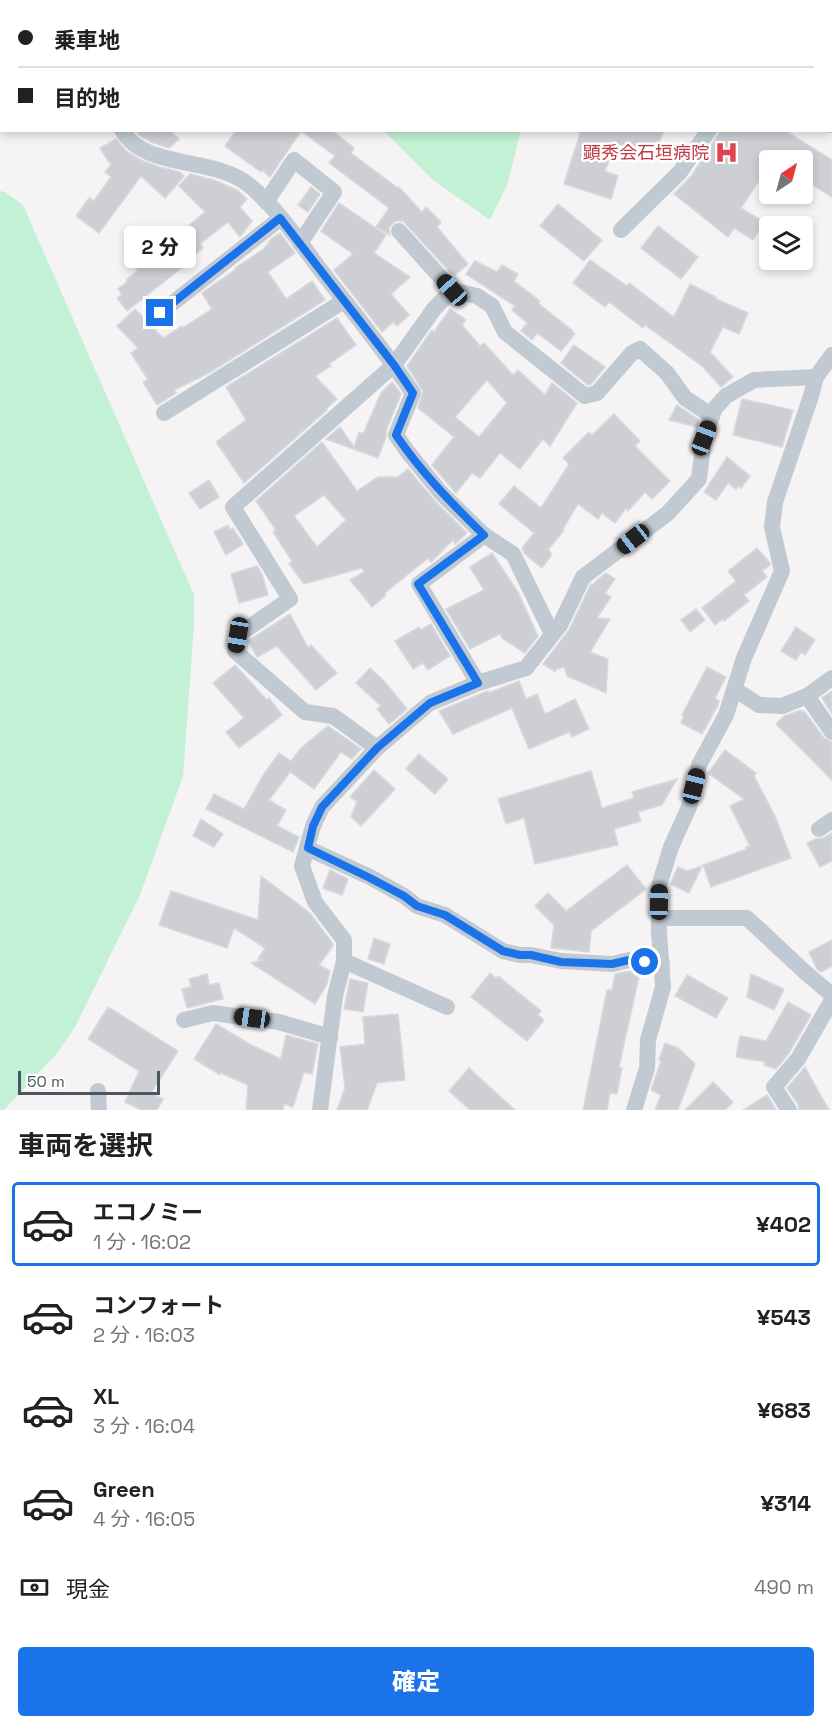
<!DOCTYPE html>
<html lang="ja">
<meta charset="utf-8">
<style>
body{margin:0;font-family:"Space Grotesk","Noto Sans JP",sans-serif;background:#f6f6f6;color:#202124;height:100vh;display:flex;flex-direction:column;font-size:22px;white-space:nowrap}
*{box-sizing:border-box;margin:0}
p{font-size:20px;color:#757577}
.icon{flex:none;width:33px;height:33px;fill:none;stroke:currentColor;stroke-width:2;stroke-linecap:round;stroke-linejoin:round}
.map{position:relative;height:1110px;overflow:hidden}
.panel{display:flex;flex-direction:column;background:#fff;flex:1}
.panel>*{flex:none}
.top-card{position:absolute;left:0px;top:0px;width:832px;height:132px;box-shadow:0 3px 9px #0003;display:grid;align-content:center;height:132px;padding:0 18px;background:#fff}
.needle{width:39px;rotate:36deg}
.buttons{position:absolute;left:759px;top:150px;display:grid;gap:12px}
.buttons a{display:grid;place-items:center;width:54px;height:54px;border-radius:6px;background:#fff;box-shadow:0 3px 9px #0003;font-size:30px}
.scale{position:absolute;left:18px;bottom:15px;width:142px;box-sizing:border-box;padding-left:6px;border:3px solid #4a5661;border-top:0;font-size:16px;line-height:21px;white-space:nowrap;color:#4a5661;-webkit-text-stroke:4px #fff;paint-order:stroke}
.end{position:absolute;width:27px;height:27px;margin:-14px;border:8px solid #1a73e8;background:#fff;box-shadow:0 0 0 3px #fff}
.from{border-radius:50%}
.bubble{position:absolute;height:42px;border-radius:6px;background:#fff;box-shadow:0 3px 9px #0003;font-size:20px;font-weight:800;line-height:42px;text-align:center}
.car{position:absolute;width:18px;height:36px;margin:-18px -9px;border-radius:8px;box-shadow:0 0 4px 2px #0007;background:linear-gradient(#222 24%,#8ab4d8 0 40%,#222 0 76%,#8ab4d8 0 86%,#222 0)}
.top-card b{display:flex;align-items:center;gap:21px;height:57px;font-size:22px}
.top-card b+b{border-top:2px solid #e0e0e0}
.top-card i{width:15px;height:15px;background:#202124}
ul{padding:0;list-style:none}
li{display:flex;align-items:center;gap:18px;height:84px;margin:0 12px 9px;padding:0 6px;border:3px solid transparent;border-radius:6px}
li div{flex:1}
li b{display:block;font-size:22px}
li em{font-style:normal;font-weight:800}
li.on{border-color:#1a73e8}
li>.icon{width:54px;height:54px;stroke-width:1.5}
h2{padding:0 18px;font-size:27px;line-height:72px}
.pay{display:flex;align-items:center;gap:15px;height:66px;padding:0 18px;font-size:22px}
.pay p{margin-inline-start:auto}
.primary-button{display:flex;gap:12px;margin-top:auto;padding:12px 18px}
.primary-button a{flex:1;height:69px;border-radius:6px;background:#1a73e8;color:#fff;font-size:24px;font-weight:800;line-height:69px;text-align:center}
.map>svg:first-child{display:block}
</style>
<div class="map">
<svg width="832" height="1110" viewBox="0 0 832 1110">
<rect width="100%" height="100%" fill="#f5f3f3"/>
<g fill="#c3f1d5">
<path d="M319 0H532V1L319 2Z"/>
<path d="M384 131H521L507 185 490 220 433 180Z"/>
<path d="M0 191 5 192 23 205 194 595V625L183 776 140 895 75 1027 58 1052 4 1110H0Z"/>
</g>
<g fill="#cdcfd5" stroke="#d7d9de" stroke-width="1.5" fill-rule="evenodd">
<path d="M136 130H169L179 139 169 148 151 142 139 135Z"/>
<path d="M236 130H331L354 148 351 153 398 188 399 187 422 212 426 207 441 222 437 227 468 264 455 275 450 272 403 221H396L392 224 389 228 390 235 376 227 389 208 329 163 335 156 301 131 270 177 262 170 261 172 225 146Z"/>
<path d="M581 130H664L655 155 615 143 605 171 618 176 611 199 564 184Z"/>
<path d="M721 130H784L832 160V197L802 178V160H793L778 151 771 160H770V164L741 208 764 222 753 240 734 228 728 237 674 194 692 175Z"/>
<path d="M116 139 126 151 141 160 159 167 180 172 184 176 165 198 141 176 99 233 76 216 89 198 94 201 111 177 105 172 111 165 100 148Z"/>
<path d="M190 174 214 180 237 190 247 199 240 207 252 221 240 237 228 222 200 244 203 248 183 265 184 266 127 311 117 298 122 294 118 289 127 282 126 280 137 271 136 269 205 212 179 186Z"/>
<path d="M311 187 320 194 308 212 298 205Z"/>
<path d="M339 203 386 235 374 253 410 277 391 294 409 315 397 326 393 322 382 332 334 270 353 254 321 231Z"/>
<path d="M558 204 602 240 584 261 540 226Z"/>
<path d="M658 226 698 257 681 279 641 248Z"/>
<path d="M280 233 295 253 268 272 286 299 312 281 325 300 209 373 174 390 176 393 157 405 143 382 148 380 131 353 138 348 117 326 135 309 163 338 182 326 183 328 212 309 202 293 236 269 235 268 264 249 272 238Z"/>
<path d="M590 260 627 286 629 283 674 317 690 284 716 297V299L748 313 739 334 723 327 710 352 733 377 721 387 702 366 645 325 643 328 609 302 605 307 573 283Z"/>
<path d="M475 261 497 272 502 265 518 274 514 281 540 301 538 303 573 331 572 332 575 334 561 351 537 333 532 340 521 331 527 323 512 310 515 306 466 274Z"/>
<path d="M450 309 466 320 462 325 480 346 484 343 513 375 518 370 545 395 552 383 577 403 550 446 543 439 520 469 500 453 480 478 472 473 456 493 432 465 454 437 418 408 423 391 407 366 432 330 434 332ZM487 380 507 403 479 437 455 417Z"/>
<path d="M337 318 356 345 329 364 331 366 315 376 337 399 326 409 327 410 244 483 216 442 246 420 226 387Z"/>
<path d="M574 345 605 367 591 384 588 385 561 363Z"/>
<path d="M392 382 401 394 386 431V437L378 458 326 439 340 427 354 447 359 432 363 434 381 393Z"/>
<path d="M742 399 793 410 782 447 733 435Z"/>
<path d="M677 405 699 420 697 427 669 420Z"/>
<path d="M614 414 640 441 635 446 670 481 652 499 645 492 628 511 626 508 615 523 602 513 598 519 578 504 563 529 564 530 548 550 552 554 542 568 525 554 522 548 534 533 499 504 514 486 541 508 569 464 563 458 589 432 592 435Z"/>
<path d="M322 442 357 491 378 477H398L408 469 434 500 467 533 455 544 453 540 431 562 428 558 385 593 386 595 372 607 350 580 364 572 362 568 304 584 289 564 292 561 273 532 276 530 256 501ZM324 495 346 520 317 547 294 516Z"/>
<path d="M727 457 750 476 741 488 739 486 736 489 728 483 716 500 704 492Z"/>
<path d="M209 480 219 497 200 509 189 493Z"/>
<path d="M228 525 230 530 233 528 243 544 226 555 214 532Z"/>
<path d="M757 548 770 563V565L762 571 767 577 744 595 749 601 724 621 723 619 715 625 702 608 736 581 728 571Z"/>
<path d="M492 553 518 592 538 636 525 653 502 638 500 634 470 649 446 609 484 590 470 567Z"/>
<path d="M257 566 262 574 268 595 239 603 231 574Z"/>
<path d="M606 573 615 579 605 593 611 597 597 618 610 619 590 652 608 659 606 693 567 676 564 667 554 670 556 672 543 664 569 630 591 584 593 585 596 581Z"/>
<path d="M696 609 705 620 690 632 681 620Z"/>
<path d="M290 614 308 648 311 645 337 673 316 690 277 646 257 657 248 641Z"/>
<path d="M431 624 450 656 428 670 423 663 413 669 395 641 419 627 421 630Z"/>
<path d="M796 627 815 640 805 655 801 652 796 660 781 651Z"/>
<path d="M235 665 267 700 269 698 282 715 239 748 226 732 244 718 213 683Z"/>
<path d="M707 667 726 677 715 698 719 701 718 705 702 734 681 723 684 716 682 715Z"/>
<path d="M370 668 385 682 407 709 389 724 377 709 381 706 356 683Z"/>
<path d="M519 681 526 699 537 694 545 714 575 699 589 729 572 737 569 732 529 749 512 708 453 734 439 711 485 692 488 691 489 693Z"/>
<path d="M832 691V714L822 698Z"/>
<path d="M801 710 803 712 804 711 824 738 832 742V780L776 724 784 716Z"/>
<path d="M328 726 361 749 352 759 341 752 314 789 290 772 269 800 286 810 277 826 299 837 293 852 206 809 214 794 244 809 264 774 279 753 291 761 301 748Z"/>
<path d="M725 750 756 773 754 776 775 816 791 858 711 887 703 865 747 849 746 847 750 846 730 806 744 799 708 773Z"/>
<path d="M419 754 448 779 435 794 406 769Z"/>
<path d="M374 770 395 789 361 826 351 817 357 801 350 797Z"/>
<path d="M591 771 602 808 634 798 632 792 677 779 662 805 638 812 641 821 614 829 618 845 535 864 524 818 506 824 498 799Z"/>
<path d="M201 819 223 834 214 847 193 836Z"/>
<path d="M832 833V861L820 867 807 843 815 839 824 838Z"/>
<path d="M627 865 646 889 591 931 589 952 551 948 554 925 535 906 548 893 566 911Z"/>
<path d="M702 866 689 893 670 884 678 867 687 871Z"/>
<path d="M330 870 348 879 342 895 323 888Z"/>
<path d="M261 876 310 913 333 944V946L319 965 330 971 327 984 315 1004 251 963 262 960 258 959 265 948 234 928 227 948 159 925 171 891 258 920Z"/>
<path d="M374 938 390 944 384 964 368 959Z"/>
<path d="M832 940V966L821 972 817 969 809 952Z"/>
<path d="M630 971 640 972 619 1067 622 1068 617 1094 610 1093 607 1110H583L607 990H612L615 974Z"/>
<path d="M490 973 496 978 498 976 541 1011 538 1015 544 1020 527 1041 471 997Z"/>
<path d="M207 974 209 985 219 983 223 999 187 1008 182 989 191 987 189 979Z"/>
<path d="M751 974 784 989 774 1010 747 997Z"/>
<path d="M687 975 728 998 716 1018 675 996Z"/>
<path d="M350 979 368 983 363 1012 344 1009Z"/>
<path d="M788 1002 811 1015 789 1053 776 1069 764 1065 765 1062 736 1057 740 1036 766 1041Z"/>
<path d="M108 1007 178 1051 151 1093 163 1099 157 1110H142L125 1102 139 1071 88 1039Z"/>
<path d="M398 1014 405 1080 377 1083 367 1110H337L345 1088 340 1047 365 1044 363 1017Z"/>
<path d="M216 1024 251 1045 281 1059 286 1035 318 1044 312 1074 304 1072 293 1107 284 1104 283 1110H246L248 1085 221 1073 220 1075 194 1059Z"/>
<path d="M665 1043 678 1048 695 1064 678 1110H655L661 1095 651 1090 661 1061 659 1060Z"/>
<path d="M805 1067 807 1071 829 1110H799L798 1104 787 1088Z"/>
<path d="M469 1068 515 1110H470L449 1091Z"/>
<path d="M713 1082 733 1102 725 1110H685Z"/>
<path d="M767 1095 776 1110H743Z"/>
</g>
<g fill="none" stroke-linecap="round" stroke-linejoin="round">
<g stroke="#c1cad2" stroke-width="16">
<path d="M51 0 52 2"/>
<path d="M628 0 630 2"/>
<path d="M156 2 157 0"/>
<path d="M831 125H832"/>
<path d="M122 130C144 170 214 156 249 185 278 209 300 243 322 272 353 312 385 351 413 393L396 435 407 451 441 493 484 535 513 554 552 634"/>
<path d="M266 202 294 160 334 192 300 243"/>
<path d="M621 230 680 172 709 130"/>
<path d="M399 231 452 290"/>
<path d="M160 313 281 218"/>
<path d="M164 413 344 301"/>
<path d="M478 683 419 584 484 535"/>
<path d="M734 689 759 705 782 706 807 696 832 732"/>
<path d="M807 696 832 678"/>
<path d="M377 748 333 716 305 712 235 651 238 635 290 599 233 507 394 365 434 309 452 290 477 296 492 306 505 332 585 396 597 393 632 353 640 349 667 373 685 398 712 416"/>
<path d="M819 829 832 820"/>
<path d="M307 848 370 877 404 896 417 906 445 915 503 951 520 955H531L561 961 612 964 629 960 662 963"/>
<path d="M659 918H747L806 973 832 995"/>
<path d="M344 961 447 1007"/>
<path d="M184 1020 213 1013 279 1022 330 1037"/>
<path d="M98 1091 99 1110"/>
<path d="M320 1110 335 996 344 961V940L315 902 302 866 313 826 322 807 377 748 430 703 478 683 526 668 560 625 583 577 668 513 699 479 704 438 715 408 726 396 754 380 816 377 832 355"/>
<path d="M634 1110 647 1068 648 1040 663 987 659 932V886L671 847 689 807 699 765 726 715 744 658 782 571 772 527 775 502 811 396 816 377"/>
<path d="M789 1110 774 1087 798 1059 832 1000"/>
</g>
</g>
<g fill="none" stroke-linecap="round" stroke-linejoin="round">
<path stroke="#1a73e8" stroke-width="8" d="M160 313 280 218 394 365 413 393 396 435C421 472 452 504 484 535L418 584 478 683 430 703 377 748 322 807 313 826 308 848 370 878 404 896 417 906 445 915 503 951 520 955H531L561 962 612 964 629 960 645 962"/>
</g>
<defs>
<symbol id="hospital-bare" viewBox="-9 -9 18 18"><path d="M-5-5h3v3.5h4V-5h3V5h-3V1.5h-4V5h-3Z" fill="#e0444e" stroke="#fff" stroke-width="2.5" paint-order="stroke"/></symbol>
</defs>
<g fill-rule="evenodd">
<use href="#hospital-bare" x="710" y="136" width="33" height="33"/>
</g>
<g text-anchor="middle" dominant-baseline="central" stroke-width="5" stroke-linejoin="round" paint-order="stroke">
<g font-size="18" fill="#be3a42" stroke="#fff" text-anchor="end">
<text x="709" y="152">顕秀会石垣病院</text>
</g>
</g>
</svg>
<div class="buttons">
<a><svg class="needle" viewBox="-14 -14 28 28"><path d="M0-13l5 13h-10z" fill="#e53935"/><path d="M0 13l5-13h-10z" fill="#757577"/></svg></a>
<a><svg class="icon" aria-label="layers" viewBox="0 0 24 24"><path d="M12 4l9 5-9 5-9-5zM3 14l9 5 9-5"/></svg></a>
</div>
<div class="scale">50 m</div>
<i class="end from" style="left:645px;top:962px"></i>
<i class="end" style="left:160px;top:313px"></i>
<div class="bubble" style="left:124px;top:226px;width:72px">2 分</div>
<i class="car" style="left:452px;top:290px;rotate:318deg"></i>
<i class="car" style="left:704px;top:438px;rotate:21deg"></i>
<i class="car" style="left:633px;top:539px;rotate:232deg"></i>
<i class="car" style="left:238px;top:635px;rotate:189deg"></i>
<i class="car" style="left:694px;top:786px;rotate:14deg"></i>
<i class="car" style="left:659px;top:902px;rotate:1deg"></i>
<i class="car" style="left:252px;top:1018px;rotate:278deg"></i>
<div class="top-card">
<b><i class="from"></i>乗車地</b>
<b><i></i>目的地</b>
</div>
</div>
<section class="panel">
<h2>車両を選択</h2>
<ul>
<li class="on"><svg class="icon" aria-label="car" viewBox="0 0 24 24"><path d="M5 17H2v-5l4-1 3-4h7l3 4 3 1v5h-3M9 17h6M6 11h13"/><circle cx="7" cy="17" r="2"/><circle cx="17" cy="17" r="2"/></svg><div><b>エコノミー</b><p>1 分 · 16:02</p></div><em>¥402</em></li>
<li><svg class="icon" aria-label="car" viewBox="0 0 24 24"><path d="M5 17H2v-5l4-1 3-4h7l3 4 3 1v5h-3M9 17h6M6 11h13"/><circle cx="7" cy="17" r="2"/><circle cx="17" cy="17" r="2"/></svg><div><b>コンフォート</b><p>2 分 · 16:03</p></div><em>¥543</em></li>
<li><svg class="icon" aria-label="car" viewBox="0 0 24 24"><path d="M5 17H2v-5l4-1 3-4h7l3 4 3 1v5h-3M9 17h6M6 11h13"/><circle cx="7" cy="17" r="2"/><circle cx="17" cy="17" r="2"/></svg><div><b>XL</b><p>3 分 · 16:04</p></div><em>¥683</em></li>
<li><svg class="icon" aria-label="car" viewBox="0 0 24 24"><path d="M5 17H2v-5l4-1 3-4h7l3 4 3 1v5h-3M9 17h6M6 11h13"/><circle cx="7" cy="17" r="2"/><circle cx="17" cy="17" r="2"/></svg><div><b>Green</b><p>4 分 · 16:05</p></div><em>¥314</em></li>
</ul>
<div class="pay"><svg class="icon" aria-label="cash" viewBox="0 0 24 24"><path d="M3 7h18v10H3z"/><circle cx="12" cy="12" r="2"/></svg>現金<p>490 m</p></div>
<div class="primary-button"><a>確定</a></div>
</section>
